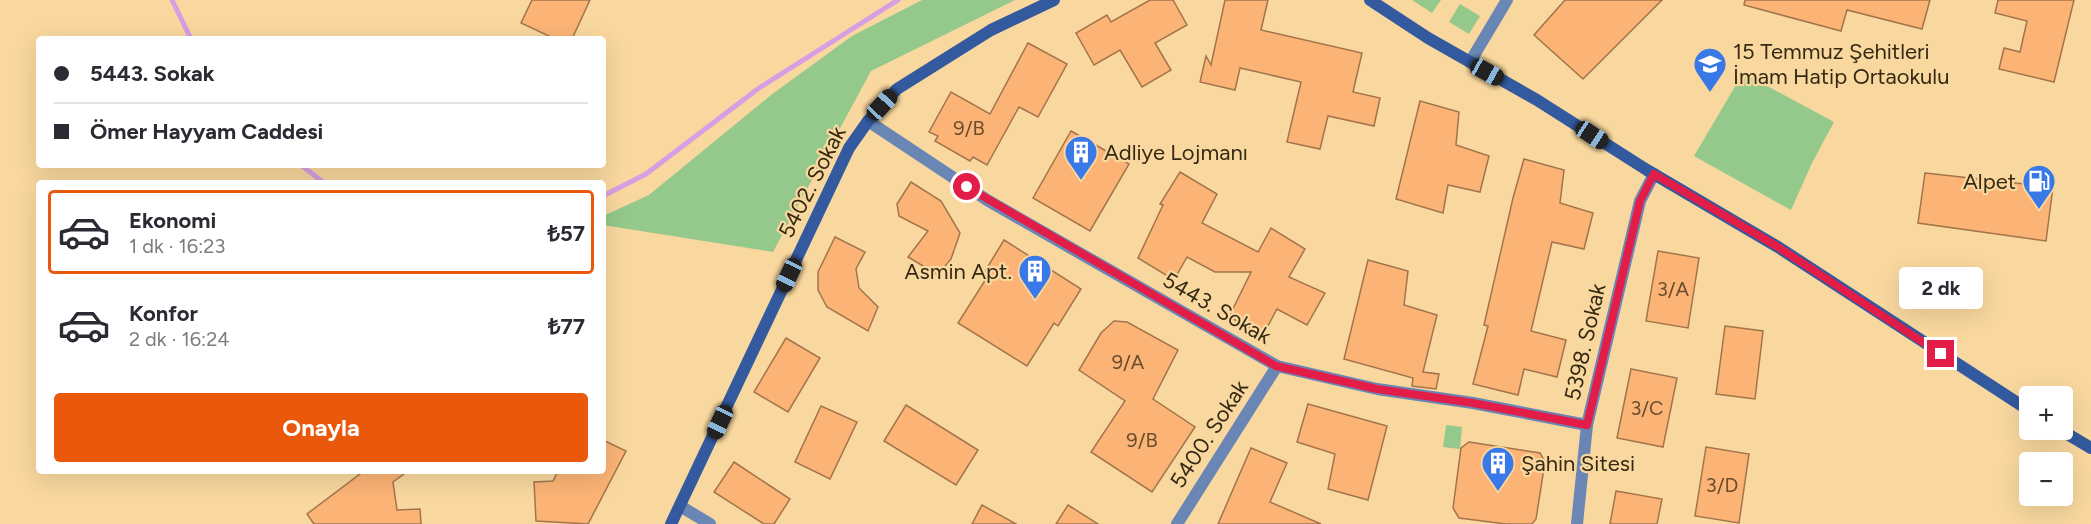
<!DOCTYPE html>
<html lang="tr">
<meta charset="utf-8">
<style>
body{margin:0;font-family:Figtree,sans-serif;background:#f2f2f3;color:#2b2b33;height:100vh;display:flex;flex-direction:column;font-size:22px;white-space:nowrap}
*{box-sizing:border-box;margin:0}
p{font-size:20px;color:#7c7c81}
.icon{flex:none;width:33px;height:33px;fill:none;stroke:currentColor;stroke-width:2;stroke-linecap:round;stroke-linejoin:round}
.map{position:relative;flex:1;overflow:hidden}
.side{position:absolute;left:36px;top:180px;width:570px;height:294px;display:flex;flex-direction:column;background:#fff;border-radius:6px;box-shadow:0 6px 24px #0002}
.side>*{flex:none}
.hud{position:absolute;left:36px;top:36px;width:570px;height:132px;border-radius:6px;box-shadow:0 6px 24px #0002;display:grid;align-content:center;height:132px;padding:0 18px;background:#fff}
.fabs{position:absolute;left:2019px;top:386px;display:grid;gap:12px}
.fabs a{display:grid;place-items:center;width:54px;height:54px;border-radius:6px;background:#fff;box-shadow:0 6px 24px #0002;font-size:30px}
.end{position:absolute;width:27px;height:27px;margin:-14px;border:8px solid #e11d48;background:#fff;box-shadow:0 0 0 3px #fff}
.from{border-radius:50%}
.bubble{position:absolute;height:42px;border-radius:6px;background:#fff;box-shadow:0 6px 24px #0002;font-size:20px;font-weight:700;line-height:42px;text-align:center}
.car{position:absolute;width:18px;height:36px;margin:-18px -9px;border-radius:8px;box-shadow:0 0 4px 2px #0007;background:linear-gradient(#222 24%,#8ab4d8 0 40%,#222 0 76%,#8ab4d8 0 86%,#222 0)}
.hud b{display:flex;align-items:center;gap:21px;height:57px;font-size:22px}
.hud b+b{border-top:2px solid #e1e1e2}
.hud i{width:15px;height:15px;background:#2b2b33}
ul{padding:10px 0 0;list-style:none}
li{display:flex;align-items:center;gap:18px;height:84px;margin:0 12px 9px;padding:0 6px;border:3px solid transparent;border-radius:6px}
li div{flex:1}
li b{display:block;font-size:22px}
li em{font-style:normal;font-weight:700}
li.current{border-color:#ea580c}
li>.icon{width:54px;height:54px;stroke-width:1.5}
.primary-button{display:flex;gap:12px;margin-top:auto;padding:12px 18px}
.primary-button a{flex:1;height:69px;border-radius:6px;background:#ea580c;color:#fff;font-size:24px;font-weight:700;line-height:69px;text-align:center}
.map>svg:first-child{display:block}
</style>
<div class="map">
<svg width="2091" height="524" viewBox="0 0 2091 524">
<rect width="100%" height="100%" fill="#f9d89f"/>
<g fill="#94c98b">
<path d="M922 0H1015L871 71 773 252 603 225V216L649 195 771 95 852 36Z"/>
<path d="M1412 0H1441L1432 13Z"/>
<path d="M1460 4 1480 16 1469 34 1449 22Z"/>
<path d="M1743 73 1834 122 1812 163 1791 210 1694 156Z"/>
<path d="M1446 425 1462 427 1460 449 1443 447Z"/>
</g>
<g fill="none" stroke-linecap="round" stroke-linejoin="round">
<g stroke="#d89ee3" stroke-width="5">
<path d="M172 0 191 39"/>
<path d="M301 165 324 183"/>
<path d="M603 196 646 174 759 88 898 0"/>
</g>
</g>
<g fill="#fcb476" stroke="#a3744b" stroke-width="1.5">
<path d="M532 0H590L572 39H555L521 23Z"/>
<path d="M1150 0H1173L1187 25 1155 43 1171 70 1142 87 1120 50 1094 65 1076 33 1107 15 1111 22Z"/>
<path d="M1225 0H1268L1261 30 1362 53 1353 92 1380 98 1374 126 1328 116 1320 149 1287 142 1301 82 1240 68 1235 90 1200 82 1206 56 1211 65Z"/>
<path d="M1565 0H1662L1583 79 1534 35Z"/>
<path d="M1745 0H1930L1922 29 1847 10 1841 31 1744 5Z"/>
<path d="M1998 0H2074L2054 82 1999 69 2004 48 2020 52 2027 21 1995 13Z"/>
<path d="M1028 43 1067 64 1038 117 1019 107 987 165 973 157 970 161 935 141 938 136 929 132 951 92 990 114Z"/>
<path d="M1420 101 1459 112 1456 145 1489 156 1480 192 1448 185 1443 213 1396 199Z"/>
<path d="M1071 131 1129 164 1090 231 1033 198Z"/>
<path d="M1524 159 1564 170 1560 203 1593 213 1584 249 1552 242 1531 331 1566 340 1557 377 1524 369 1518 395 1473 384 1488 326 1484 325 1513 198Z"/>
<path d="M1180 172 1217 194 1202 223 1258 252 1271 228 1305 249 1289 277 1325 293 1307 325 1277 309 1263 335 1229 317 1251 272H1215L1187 257 1174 280 1138 258 1163 205 1160 204Z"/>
<path d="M1925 173 2053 187 2046 241 1918 223Z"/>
<path d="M911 182 941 201 960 233 951 259 938 275 908 257 928 231 899 216 897 204Z"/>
<path d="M835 237 865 252 856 269 859 288 878 307 868 331 827 307 818 290V272Z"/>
<path d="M1004 240 1081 289 1058 326 1054 323 1027 366 958 323 986 279 982 276Z"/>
<path d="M1658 251 1699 258 1688 328 1646 321Z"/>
<path d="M1368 260 1408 271 1404 305 1437 315 1423 372 1439 374 1436 389 1412 386 1413 378 1344 359Z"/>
<path d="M1114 321 1127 322 1178 350 1153 399 1195 427 1152 492 1091 452 1125 401 1079 370 1101 333Z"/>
<path d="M1725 326 1763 331 1755 399 1716 394Z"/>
<path d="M786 338 820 358 788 412 754 392Z"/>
<path d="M1631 369 1677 378 1663 447 1617 438Z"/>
<path d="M1308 404 1387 426 1368 500 1328 489 1335 454 1297 442Z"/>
<path d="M906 405 978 450 956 485 884 441Z"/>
<path d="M821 406 857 422 830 479 795 462Z"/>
<path d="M603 440 626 451 588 524 536 521 534 482 553 481 558 471H603Z"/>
<path d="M1469 442 1540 453 1545 462 1536 519 1532 524H1506L1459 518 1453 508 1461 448Z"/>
<path d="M1706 447 1749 454 1739 523 1695 516Z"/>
<path d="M1251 448 1287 463 1270 502 1321 524H1218Z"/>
<path d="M734 462 790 499 774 524H764L714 492Z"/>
<path d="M364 471H408L393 482 397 510 420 509 421 524H314L307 514Z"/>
<path d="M1616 491 1662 499 1657 524H1610Z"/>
<path d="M982 505 1016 524H972Z"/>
<path d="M1068 505 1098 524H1056Z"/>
</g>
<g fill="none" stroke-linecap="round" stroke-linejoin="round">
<g stroke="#6a86b5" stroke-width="12">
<path d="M1470 62 1507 0"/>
<path d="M868 121 987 200 1277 366 1377 389 1473 403 1587 425"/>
<path d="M680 506 710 524"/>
<path d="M1177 524 1277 366"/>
<path d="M1577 524 1587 425 1640 201 1654 174"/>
</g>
<g stroke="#335a9e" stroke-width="12">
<path d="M1370 0 1428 38 1537 100 1647 170 1778 247 2030 411"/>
<path d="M2059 429 2091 448"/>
<path d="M671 524 849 148 868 121 897 89 991 30 1054 0"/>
</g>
</g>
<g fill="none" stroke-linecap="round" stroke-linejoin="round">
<path stroke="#e11d48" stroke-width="8" d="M967 187 1276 366 1377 389 1473 403 1587 425 1640 201 1654 174 1778 247 1941 354"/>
</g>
<defs>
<symbol id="school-pin" viewBox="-11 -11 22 30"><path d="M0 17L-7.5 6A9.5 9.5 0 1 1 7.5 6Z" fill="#3978e7" stroke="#f9d89f"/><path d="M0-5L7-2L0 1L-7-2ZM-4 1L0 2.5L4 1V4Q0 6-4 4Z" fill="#fff"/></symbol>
<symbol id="building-pin" viewBox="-11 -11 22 30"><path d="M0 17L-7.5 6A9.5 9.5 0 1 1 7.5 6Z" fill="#3978e7" stroke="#f9d89f"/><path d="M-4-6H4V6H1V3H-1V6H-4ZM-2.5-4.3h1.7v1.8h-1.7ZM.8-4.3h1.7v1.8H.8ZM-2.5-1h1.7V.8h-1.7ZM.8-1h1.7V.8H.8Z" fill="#fff"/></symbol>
<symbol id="fuel-pin" viewBox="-11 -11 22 30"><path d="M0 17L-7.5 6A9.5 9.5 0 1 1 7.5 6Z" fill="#3978e7" stroke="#f9d89f"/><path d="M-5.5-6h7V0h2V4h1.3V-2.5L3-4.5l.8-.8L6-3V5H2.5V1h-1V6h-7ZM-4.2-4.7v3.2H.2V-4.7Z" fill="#fff"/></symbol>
</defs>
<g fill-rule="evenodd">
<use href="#school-pin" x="1691" y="45" width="38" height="52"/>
<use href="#building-pin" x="1062" y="133" width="38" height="52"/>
<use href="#fuel-pin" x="2020" y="162" width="38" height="52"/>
<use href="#building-pin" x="1016" y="252" width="38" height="52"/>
<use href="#building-pin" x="1479" y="444" width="38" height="52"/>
</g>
<g text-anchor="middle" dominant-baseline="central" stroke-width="4.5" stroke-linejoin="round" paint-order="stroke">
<g font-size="20" fill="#684c2c">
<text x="969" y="128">9/B</text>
<text x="1673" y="289">3/A</text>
<text x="1128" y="362">9/A</text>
<text x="1647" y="408">3/C</text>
<text x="1142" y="440">9/B</text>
<text x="1722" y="485">3/D</text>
</g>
<g font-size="22" fill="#362913" stroke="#f9d89f" text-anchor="start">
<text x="1733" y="51">15 Temmuz Şehitleri<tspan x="1733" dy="25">İmam Hatip Ortaokulu</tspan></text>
<text x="1104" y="152">Adliye Lojmanı</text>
<text x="2016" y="181" text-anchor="end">Alpet</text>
<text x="1012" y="271" text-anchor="end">Asmin Apt.</text>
<text x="1521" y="463">Şahin Sitesi</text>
</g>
<g font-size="22" fill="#362913" stroke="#f9d89f">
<text transform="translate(812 182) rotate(-63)">5402. Sokak</text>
<text transform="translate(1217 308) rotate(30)">5443. Sokak</text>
<text transform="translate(1585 342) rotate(-77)">5398. Sokak</text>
<text transform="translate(1209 434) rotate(-57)">5400. Sokak</text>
</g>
</g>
</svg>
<div class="fabs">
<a>+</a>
<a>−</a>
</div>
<i class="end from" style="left:967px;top:187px"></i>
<i class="end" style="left:1941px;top:354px"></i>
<div class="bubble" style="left:1899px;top:267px;width:84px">2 dk</div>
<i class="car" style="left:1487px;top:72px;rotate:119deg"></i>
<i class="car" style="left:882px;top:105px;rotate:43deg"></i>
<i class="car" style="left:1592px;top:135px;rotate:123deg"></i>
<i class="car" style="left:789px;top:275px;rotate:205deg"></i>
<i class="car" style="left:720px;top:422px;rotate:205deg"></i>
<div class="hud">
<b><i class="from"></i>5443. Sokak</b>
<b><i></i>Ömer Hayyam Caddesi</b>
</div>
<section class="side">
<ul>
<li class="current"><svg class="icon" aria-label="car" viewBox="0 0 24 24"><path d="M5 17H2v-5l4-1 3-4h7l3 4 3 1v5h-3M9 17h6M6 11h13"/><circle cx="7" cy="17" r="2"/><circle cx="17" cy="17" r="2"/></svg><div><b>Ekonomi</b><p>1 dk · 16:23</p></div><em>₺57</em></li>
<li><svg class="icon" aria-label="car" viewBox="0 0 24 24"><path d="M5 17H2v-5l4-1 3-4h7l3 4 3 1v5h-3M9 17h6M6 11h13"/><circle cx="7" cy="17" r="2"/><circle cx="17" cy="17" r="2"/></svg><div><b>Konfor</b><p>2 dk · 16:24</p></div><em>₺77</em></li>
</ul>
<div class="primary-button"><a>Onayla</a></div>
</section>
</div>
